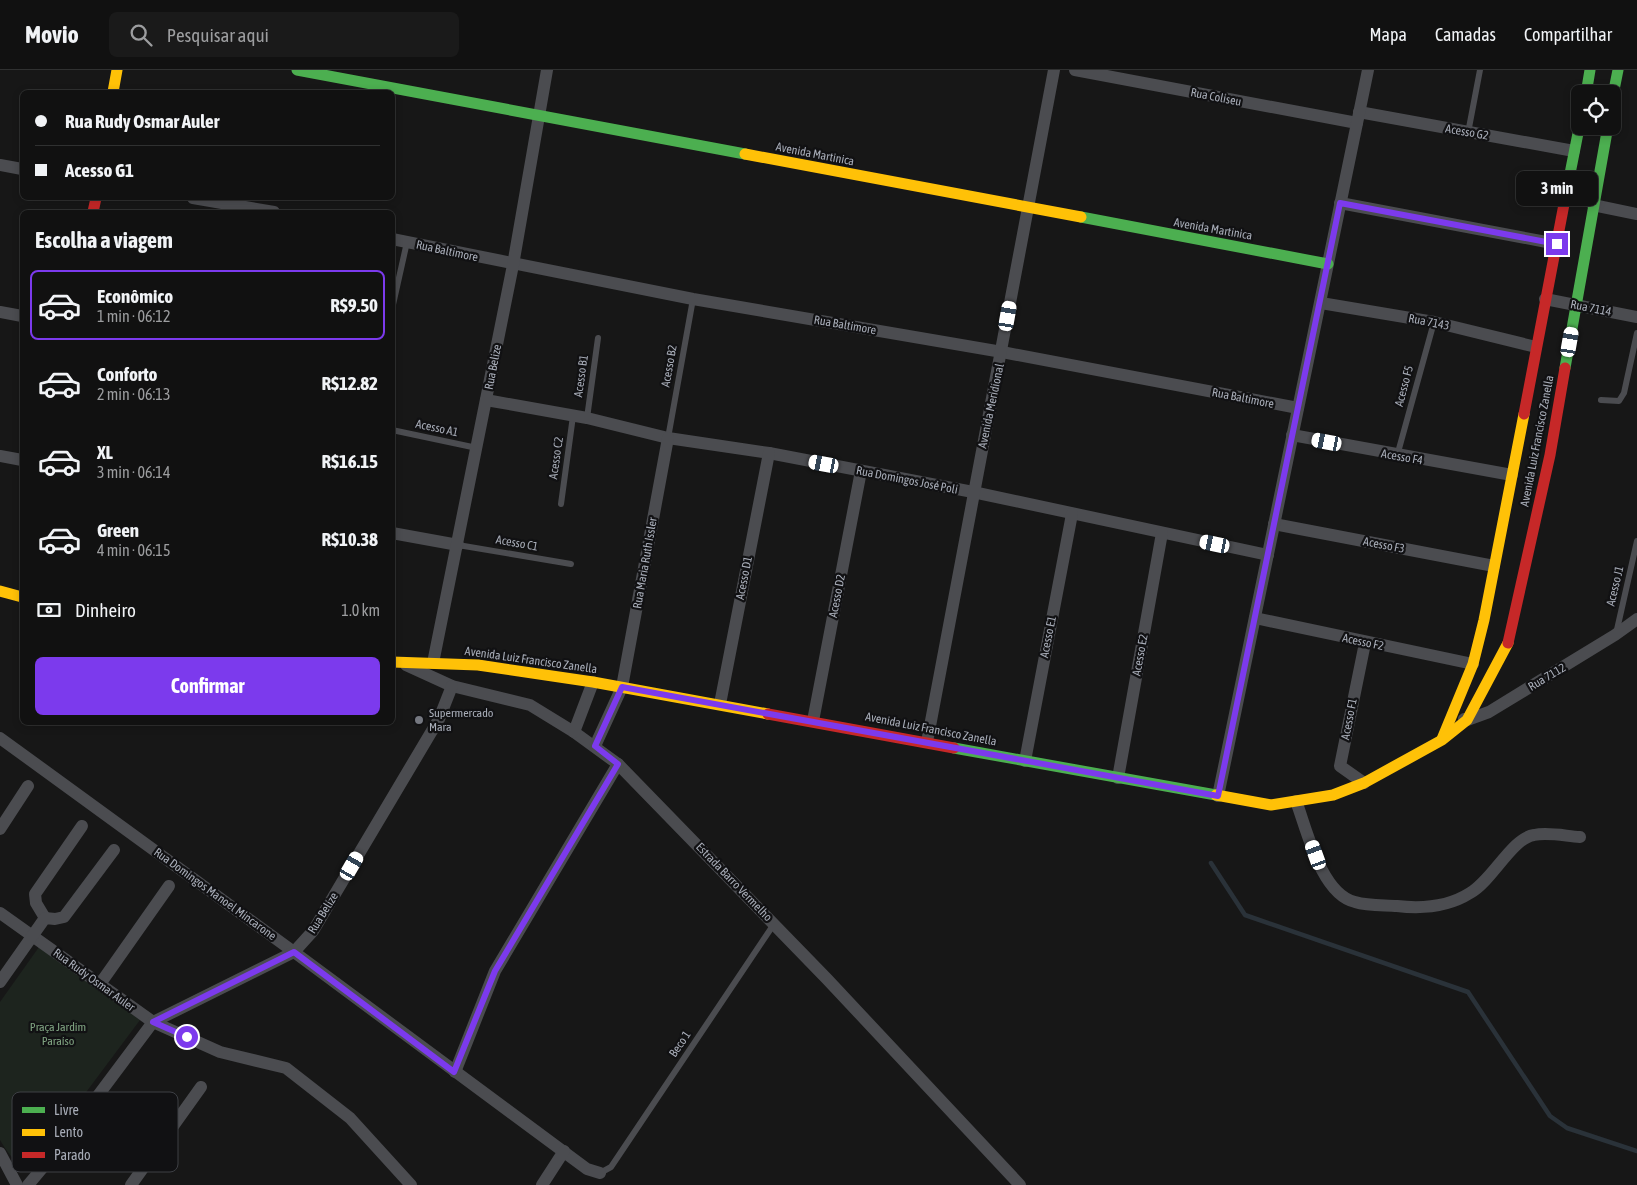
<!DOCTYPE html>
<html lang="pt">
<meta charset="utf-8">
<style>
body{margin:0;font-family:"Asap Condensed",sans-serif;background:#1a1a1a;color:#f1f3f6;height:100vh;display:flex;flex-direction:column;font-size:19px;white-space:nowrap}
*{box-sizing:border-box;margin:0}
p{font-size:16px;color:#9c9d9f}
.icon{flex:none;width:28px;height:28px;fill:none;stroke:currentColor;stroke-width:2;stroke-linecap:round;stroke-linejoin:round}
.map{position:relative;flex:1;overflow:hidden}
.panel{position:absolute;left:20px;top:140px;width:375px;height:515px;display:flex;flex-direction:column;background:#111;border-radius:8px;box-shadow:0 2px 8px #0003,0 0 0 1px #303131}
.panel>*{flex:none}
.hud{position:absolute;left:20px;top:20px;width:375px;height:110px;border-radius:8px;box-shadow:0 2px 8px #0003,0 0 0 1px #303131;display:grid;align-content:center;height:110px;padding:0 15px;background:#111}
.fabs{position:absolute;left:1571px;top:15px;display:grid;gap:10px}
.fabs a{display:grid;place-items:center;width:50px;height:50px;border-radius:8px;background:#111;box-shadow:0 2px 8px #0003,0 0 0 1px #303131;font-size:25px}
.end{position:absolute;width:22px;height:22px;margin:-11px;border:6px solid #7c3aed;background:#fff;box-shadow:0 0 0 2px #fff}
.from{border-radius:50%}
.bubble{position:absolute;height:35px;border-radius:8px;background:#111;box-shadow:0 2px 8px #0003,0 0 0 1px #303131;font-size:16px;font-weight:700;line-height:35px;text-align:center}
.car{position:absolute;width:15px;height:30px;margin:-15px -8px;border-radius:6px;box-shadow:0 0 4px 1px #0007;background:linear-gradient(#fff 24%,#345 0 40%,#fff 0 76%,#345 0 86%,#fff 0)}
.hud b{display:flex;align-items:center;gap:18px;height:48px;font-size:19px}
.hud b+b{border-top:1px solid #303131}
.hud i{width:12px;height:12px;background:#f1f3f6}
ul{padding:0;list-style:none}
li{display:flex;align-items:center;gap:15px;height:70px;margin:0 10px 8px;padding:0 5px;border:2px solid transparent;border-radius:8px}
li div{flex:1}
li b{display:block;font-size:19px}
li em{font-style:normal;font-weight:700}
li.current{border-color:#7c3aed}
li>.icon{width:45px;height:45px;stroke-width:1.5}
h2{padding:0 15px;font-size:22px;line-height:60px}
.pay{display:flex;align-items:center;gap:12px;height:55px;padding:0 15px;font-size:19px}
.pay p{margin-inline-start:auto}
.button{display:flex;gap:10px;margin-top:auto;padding:10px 15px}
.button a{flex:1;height:58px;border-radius:8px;background:#7c3aed;color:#fff;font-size:20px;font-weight:700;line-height:58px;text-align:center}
header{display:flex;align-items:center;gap:30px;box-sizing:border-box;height:70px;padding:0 25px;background:#111;border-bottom:1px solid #303131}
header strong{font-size:24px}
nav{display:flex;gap:28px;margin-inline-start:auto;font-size:18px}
.search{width:350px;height:45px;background:#1a1a1a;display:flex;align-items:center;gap:12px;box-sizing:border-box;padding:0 18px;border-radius:8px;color:#9c9d9f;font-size:19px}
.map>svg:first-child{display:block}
</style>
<header>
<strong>Movio</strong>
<div class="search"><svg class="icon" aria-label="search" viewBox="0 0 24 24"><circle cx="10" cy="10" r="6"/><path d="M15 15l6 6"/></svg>Pesquisar aqui</div>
<nav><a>Mapa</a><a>Camadas</a><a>Compartilhar</a></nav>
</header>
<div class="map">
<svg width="1637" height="1115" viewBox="0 0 1637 1115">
<rect width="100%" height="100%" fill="#171717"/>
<path fill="#1d241e" d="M39 877 140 950 31 1096C15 1095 8 1083 0 1070V932Z"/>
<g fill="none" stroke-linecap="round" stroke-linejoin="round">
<path stroke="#2a3239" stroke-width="4.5" d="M1211 793 1245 845 1468 922 1550 1046 1567 1058 1637 1081"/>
<g stroke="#4b4c50" stroke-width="6">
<path d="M1468 63 1480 0"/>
<path d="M392 239 407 172"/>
<path d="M1601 330 1619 331 1624 323 1637 263"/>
<path d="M587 348 598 268"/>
<path d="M392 360 477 378"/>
<path d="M668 368 693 229"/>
<path d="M1397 386 1434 252"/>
<path d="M561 434 573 346"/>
<path d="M458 475 571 494"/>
<path d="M1616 564 1637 471"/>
<path d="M600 1103 611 1097 774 854"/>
</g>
<g stroke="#4b4c50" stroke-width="12">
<path d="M1075 0 1357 53"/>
<path d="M1359 42 1574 81"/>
<path d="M0 95 22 99"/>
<path d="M193 128 274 142"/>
<path d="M1340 133 1557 174"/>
<path d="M1593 135 1637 144"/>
<path d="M392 169 693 229 1002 282 1298 338"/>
<path d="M1545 229 1637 247"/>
<path d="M1321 233 1434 252 1536 277"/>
<path d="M0 242 22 246"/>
<path d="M486 330 587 348 668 368 769 383 973 422 1268 485"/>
<path d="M1292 365 1512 405"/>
<path d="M0 386 22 390"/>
<path d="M1274 454 1494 496"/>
<path d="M392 463 458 475"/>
<path d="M1255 548 1473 594"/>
<path d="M433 593 513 195 547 0"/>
<path d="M406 595 452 616 530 635 574 662 618 694 827 909 1020 1115"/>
<path d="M720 634 769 383"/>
<path d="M1464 649 1467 650 1489 642 1615 565 1637 549"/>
<path d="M813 651 861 401"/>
<path d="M574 662 593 612"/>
<path d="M0 668 294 882 587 1099 600 1103"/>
<path d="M927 672 1054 0"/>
<path d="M595 676 622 617 668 368"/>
<path d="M1025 691 1072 444"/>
<path d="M1118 708 1162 463"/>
<path d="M1364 713 1340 696 1365 573"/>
<path d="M1218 726 1368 0"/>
<path d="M1296 731C1307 760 1321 824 1355 832 1368 836 1384 835 1397 836 1423 839 1448 837 1470 823 1492 811 1512 768 1534 765 1548 762 1565 766 1580 767"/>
<path d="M0 759 28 716"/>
<path d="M0 843 153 952 220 982 286 998 350 1048 411 1115"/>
<path d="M45 848 36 833 35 824 82 756"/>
<path d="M0 912 45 848 55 849 64 847 114 780"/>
<path d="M100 914 169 816"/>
<path d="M455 1002 495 901 618 694"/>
<path d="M0 1083 17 1115"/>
<path d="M28 1115 55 1083 153 952 294 882 313 861 439 649 452 616"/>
<path d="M131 1115 201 1017"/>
<path d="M542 1115 564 1081"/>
</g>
<g stroke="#4caf50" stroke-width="11">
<path d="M297 0 745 84"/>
<path d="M1586 24 1590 0"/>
<path d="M1612 30 1618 0"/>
<path d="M1565 129 1580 53"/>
<path d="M1081 147 1328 194"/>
<path d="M1565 298 1608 56"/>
<path d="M954 678 1216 725"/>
</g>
<g stroke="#ffc107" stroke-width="11">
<path d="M113 22 117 0"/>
<path d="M745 84 1081 147"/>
<path d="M0 521 22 527"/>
<path d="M392 592 478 595 593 612 768 644"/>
<path d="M1442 669 1473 594 1484 550 1524 344"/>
<path d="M1216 725 1271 735 1333 725 1364 713 1442 670 1467 650 1508 573"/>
</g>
<g stroke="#c62828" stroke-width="11">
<path d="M93 142 96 128"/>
<path d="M1524 344 1565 129"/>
<path d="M1508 573 1550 385 1565 298"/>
<path d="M768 644 954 678"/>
</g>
</g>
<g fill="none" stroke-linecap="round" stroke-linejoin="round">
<path stroke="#7c3aed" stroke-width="6" d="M187 967 153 952 294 882 454 1002 495 901 618 694 595 676 622 617 1218 726 1340 133 1557 174"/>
</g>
<circle fill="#757880" stroke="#111113" stroke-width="2" cx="419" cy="650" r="5"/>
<g text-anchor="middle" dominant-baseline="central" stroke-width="4.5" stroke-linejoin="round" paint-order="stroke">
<g font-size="12" fill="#a8adb8" stroke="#111113">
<text transform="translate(1216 27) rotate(11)">Rua Coliseu</text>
<text transform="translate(1467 62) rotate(10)">Acesso G2</text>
<text transform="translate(815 84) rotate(11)">Avenida Martinica</text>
<text transform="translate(1213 159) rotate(10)">Avenida Martinica</text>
<text transform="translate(447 181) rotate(12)">Rua Baltimore</text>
<text transform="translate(1591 238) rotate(11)">Rua 7114</text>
<text transform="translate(1429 252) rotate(11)">Rua 7143</text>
<text transform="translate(845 255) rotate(10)">Rua Baltimore</text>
<text transform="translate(669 296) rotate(-80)">Acesso B2</text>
<text transform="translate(493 297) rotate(-79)">Rua Belize</text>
<text transform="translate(581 306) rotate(-82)">Acesso B1</text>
<text transform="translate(1404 316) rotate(-75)">Acesso F5</text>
<text transform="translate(1243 328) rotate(11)">Rua Baltimore</text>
<text transform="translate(991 336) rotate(-78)">Avenida Meridional</text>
<text transform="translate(437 358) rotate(12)">Acesso A1</text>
<text transform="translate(1537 371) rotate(-79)">Avenida Luiz Francisco Zanella</text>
<text transform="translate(1402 387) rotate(10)">Acesso F4</text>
<text transform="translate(556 388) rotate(-82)">Acesso C2</text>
<text transform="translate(907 410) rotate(11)">Rua Domingos José Poli</text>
<text transform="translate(517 473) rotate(10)">Acesso C1</text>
<text transform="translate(1384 475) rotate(11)">Acesso F3</text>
<text transform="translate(645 493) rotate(-80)">Rua Maria Ruth Issler</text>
<text transform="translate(744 508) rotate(-79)">Acesso D1</text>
<text transform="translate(1615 516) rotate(-77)">Acesso J1</text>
<text transform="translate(837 526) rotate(-79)">Acesso D2</text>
<text transform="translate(1048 567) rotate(-79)">Acesso E1</text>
<text transform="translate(1363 572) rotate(12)">Acesso F2</text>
<text transform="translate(1140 585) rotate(-80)">Acesso E2</text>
<text transform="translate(531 590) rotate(8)">Avenida Luiz Francisco Zanella</text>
<text transform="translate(1547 607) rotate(-31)">Rua 7112</text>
<text transform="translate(1349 649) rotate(-79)">Acesso F1</text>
<text transform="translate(931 659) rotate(11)">Avenida Luiz Francisco Zanella</text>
<text transform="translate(734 812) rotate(46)">Estrada Barro Vermelho</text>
<text transform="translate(215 824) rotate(36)">Rua Domingos Manoel Mincarone</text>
<text transform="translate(323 843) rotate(-58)">Rua Belize</text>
<text transform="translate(94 910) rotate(36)">Rua Rudy Osmar Auler</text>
<text transform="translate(680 974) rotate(-56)">Beco 1</text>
</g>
<g font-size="12" fill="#a8adb8" stroke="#111113" text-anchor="start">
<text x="429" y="643">Supermercado<tspan x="429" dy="14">Mara</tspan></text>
</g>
<g font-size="12" fill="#7fa381" stroke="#111113">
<text x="58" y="957">Praça Jardim<tspan x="58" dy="14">Paraíso</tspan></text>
</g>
</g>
<rect x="12" y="1022" width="166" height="80" rx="8" fill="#111113" stroke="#3e4045" stroke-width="1"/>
<rect x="22" y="1037" width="23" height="6" fill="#4caf50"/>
<rect x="22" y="1059" width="23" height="7" fill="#ffc107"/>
<rect x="22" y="1082" width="23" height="6" fill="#c62828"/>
<g font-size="14" fill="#a8adb8">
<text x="54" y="1045">Livre</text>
<text x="54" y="1067">Lento</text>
<text x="54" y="1090">Parado</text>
</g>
</svg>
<div class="fabs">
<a><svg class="icon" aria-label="locate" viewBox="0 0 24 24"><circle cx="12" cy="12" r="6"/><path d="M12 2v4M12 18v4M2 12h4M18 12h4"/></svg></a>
</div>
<i class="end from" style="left:187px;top:967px"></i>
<i class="end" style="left:1557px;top:174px"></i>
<div class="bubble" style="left:1516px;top:101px;width:82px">3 min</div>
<i class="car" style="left:1008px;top:246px;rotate:10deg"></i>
<i class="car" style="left:1570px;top:272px;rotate:10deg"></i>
<i class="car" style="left:1327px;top:372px;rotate:281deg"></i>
<i class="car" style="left:824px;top:394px;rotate:281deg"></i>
<i class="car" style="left:1215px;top:474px;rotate:282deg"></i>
<i class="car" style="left:1316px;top:785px;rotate:340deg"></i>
<i class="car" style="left:352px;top:796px;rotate:30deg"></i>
<div class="hud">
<b><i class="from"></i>Rua Rudy Osmar Auler</b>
<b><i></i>Acesso G1</b>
</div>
<section class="panel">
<h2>Escolha a viagem</h2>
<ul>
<li class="current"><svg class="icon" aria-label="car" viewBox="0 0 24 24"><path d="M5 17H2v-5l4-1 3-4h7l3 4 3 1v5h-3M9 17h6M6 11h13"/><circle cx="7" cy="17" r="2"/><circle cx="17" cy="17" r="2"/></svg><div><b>Econômico</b><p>1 min · 06:12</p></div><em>R$9.50</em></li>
<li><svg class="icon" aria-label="car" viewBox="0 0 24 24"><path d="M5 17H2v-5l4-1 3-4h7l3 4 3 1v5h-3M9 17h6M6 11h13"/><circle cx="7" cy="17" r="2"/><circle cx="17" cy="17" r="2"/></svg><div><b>Conforto</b><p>2 min · 06:13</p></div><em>R$12.82</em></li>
<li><svg class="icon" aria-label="car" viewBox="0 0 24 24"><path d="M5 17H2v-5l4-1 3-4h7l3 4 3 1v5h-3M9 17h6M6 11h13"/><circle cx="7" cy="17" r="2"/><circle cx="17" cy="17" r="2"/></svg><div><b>XL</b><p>3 min · 06:14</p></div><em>R$16.15</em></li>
<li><svg class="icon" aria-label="car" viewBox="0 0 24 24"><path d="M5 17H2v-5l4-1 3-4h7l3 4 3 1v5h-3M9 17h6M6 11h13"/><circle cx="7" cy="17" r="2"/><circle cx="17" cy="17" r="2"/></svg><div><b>Green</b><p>4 min · 06:15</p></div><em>R$10.38</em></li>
</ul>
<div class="pay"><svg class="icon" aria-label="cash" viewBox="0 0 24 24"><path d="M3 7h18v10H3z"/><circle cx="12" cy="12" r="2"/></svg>Dinheiro<p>1.0 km</p></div>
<div class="button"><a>Confirmar</a></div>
</section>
</div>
